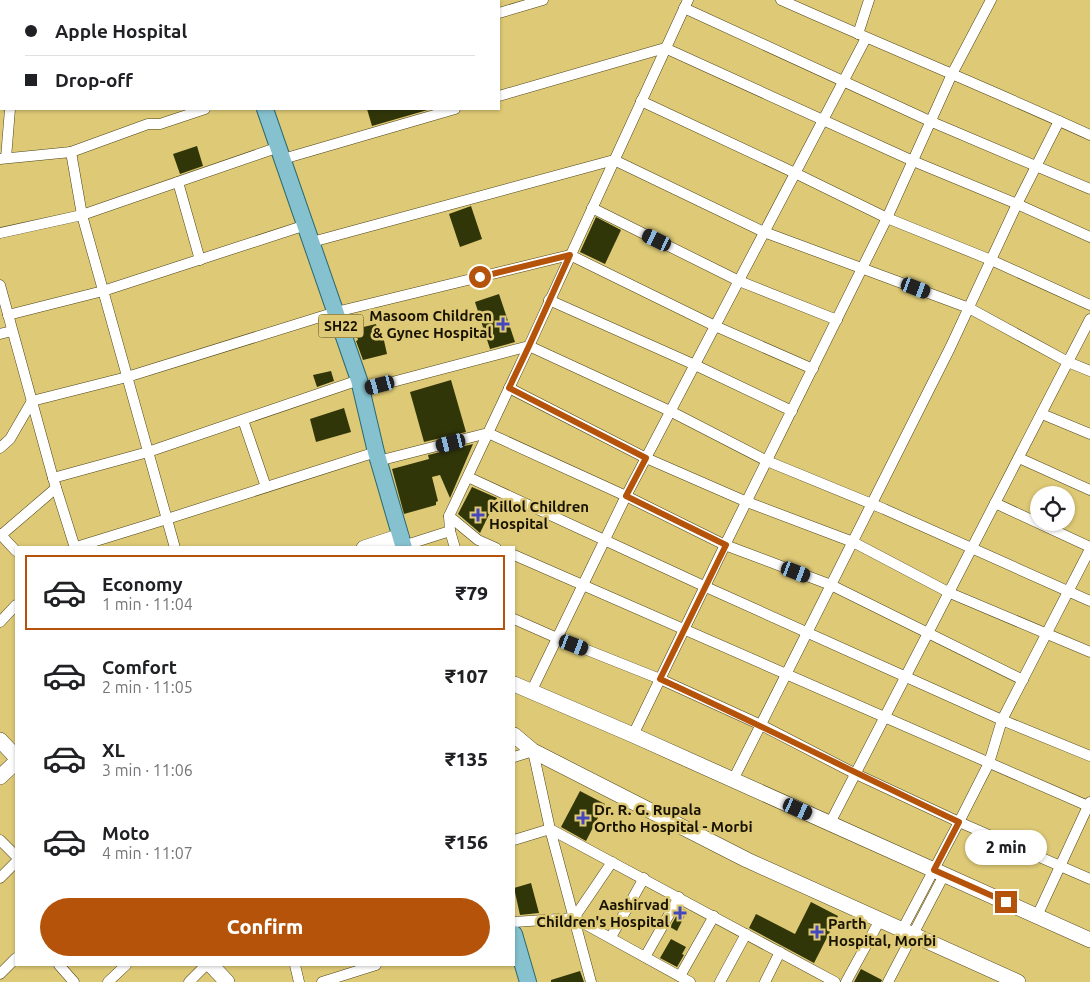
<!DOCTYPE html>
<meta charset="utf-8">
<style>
body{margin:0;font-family:Ubuntu,sans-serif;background:#f6f6f6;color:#202124;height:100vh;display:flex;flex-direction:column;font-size:19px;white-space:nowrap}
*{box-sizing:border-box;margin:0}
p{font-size:16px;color:#757577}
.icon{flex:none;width:28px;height:28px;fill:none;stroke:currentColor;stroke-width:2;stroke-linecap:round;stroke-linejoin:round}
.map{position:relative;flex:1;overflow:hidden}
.panel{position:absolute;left:15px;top:546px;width:500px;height:420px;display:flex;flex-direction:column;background:#fff;border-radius:0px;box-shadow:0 1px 4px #0004}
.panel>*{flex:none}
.guide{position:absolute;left:0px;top:0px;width:500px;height:110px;box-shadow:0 1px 4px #0004;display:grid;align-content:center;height:110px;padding:0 25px;background:#fff}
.buttons{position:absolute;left:1030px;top:486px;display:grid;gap:10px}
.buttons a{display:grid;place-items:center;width:45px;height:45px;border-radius:50%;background:#fff;box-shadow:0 1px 4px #0004;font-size:25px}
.end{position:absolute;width:22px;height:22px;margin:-11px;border:6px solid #b45309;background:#fff;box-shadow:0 0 0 2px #fff}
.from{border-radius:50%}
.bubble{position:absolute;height:35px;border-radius:18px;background:#fff;box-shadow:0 1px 4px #0004;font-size:16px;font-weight:800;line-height:35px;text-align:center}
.car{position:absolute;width:15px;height:30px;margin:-15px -8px;border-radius:6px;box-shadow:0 0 4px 1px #0007;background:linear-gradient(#222 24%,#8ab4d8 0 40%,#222 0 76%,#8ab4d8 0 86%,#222 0)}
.guide b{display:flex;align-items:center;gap:18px;height:48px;font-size:19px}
.guide b+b{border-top:1px solid #e0e0e0}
.guide i{width:12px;height:12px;background:#202124}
ul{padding:9px 0 0;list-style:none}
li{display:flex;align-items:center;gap:15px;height:75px;margin:0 10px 8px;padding:0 15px;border:2px solid transparent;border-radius:0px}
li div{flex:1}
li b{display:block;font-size:19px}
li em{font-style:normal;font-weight:800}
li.selected{border-color:#b45309}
li>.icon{width:45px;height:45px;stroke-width:1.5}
.button{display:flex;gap:10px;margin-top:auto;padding:10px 25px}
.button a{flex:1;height:58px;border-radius:30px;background:#b45309;color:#fff;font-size:20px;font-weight:800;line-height:58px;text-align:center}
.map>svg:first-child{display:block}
</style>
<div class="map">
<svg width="1090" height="982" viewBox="0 0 1090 982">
<rect width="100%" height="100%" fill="#ddc976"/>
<g fill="#313609">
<path d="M367 109H431L372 126Z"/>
<path d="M197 146 203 166 180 174 173 154Z"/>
<path d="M471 206 482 239 460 247 449 214Z"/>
<path d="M596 217 621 230 605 264 580 252Z"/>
<path d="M499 294 515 342 490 349 475 302Z"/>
<path d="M376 324 379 337 383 336 387 354 363 360 356 341 358 340 355 329Z"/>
<path d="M331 371 334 381 317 387 313 375Z"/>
<path d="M451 380 466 432 424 442 410 392Z"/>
<path d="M344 408 351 432 316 442 310 419Z"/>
<path d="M473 444 450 498 440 475 432 477 438 501 436 502V505L404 514 392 469 429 459 428 455Z"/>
<path d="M472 487 497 498 480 533 458 514Z"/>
<path d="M580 791 605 804 586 841 561 827Z"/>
<path d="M531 883 539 913 520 915 514 888Z"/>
<path d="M811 902 838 916 814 963 749 928 756 914 795 934Z"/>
<path d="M681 908 687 911 677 931 670 927Z"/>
<path d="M671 939 686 947 682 954 684 955 677 967 660 958Z"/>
<path d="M861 969 882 980 881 982H854Z"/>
<path d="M580 971 584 982H551V980Z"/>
</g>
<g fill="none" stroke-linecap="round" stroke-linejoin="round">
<defs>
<g id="street">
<path d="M781 0C884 46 988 88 1090 135"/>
<path d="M18 1V0"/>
<path d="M425 1V0"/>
<path d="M477 1 478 0"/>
<path d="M684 8 932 122 1090 189"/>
<path d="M499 13 543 0"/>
<path d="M858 34 869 0"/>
<path d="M499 96 665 48 913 161 1017 204 1090 237"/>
<path d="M641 101 795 173 887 218 991 260 1090 305"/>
<path d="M71 152 148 124H160L205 109"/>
<path d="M6 158 10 109"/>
<path d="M0 159 71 152 82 215 175 548"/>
<path d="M283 159 455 109"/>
<path d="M178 182 200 260"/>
<path d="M592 208 739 281 837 320"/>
<path d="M0 233 82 215 279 147"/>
<path d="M312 242 614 160 764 232 969 308 1068 362 1090 371"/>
<path d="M0 285 53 478"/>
<path d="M549 300 695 365 792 411"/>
<path d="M8 315 103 291 306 225"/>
<path d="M0 334 12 331"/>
<path d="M509 388 646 458 747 502 853 542 950 593 1090 652"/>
<path d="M362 390 529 346 670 411 767 461 884 509 1090 601"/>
<path d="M1042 414 1090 434"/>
<path d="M243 420 266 487"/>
<path d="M0 448 10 439 32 401 127 377 336 312 570 255 715 326 813 369"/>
<path d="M1019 458 1090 490"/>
<path d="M378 461 488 433 626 496 725 545 831 585 1023 680"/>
<path d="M468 477 706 587 1002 720 1090 756"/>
<path d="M995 503 1090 547"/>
<path d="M449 516 478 540 496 548"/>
<path d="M0 534 16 551"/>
<path d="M0 536 56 488"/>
<path d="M403 546 450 531"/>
<path d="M73 548 167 519 376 452"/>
<path d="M75 548 53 478 148 452 359 380"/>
<path d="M455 548 450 531 449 516 529 346 688 0"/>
<path d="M514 555 1088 806 1090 802"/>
<path d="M514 619 557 638 660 679 761 725 856 774 959 822 1090 879"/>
<path d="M0 622 16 605"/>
<path d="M531 692 626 496 866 38"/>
<path d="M633 735 725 545 887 218 952 74 991 0"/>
<path d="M514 757 533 751 550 829 835 982"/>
<path d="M733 780 950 348 1017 204 1059 121"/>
<path d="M830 823 1090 319"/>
<path d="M0 840 16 856"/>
<path d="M514 840 550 829 591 982"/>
<path d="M0 878 16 862"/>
<path d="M1037 916 1088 806 1090 807"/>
<path d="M574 918 612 862"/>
<path d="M514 922 574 918 690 982"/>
<path d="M902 930 959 822 989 763 1002 720 1090 549"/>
<path d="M611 937 644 878"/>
<path d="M645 957 679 897"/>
<path d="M59 965 74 982"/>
<path d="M295 965 299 982"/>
<path d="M0 974 16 958"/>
<path d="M680 976 714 916"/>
<path d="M108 982 126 965"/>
<path d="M189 982 206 965"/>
<path d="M322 982 376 965"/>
<path d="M720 982 746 934"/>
<path d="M765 982 780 952"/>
<path d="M846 982 880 920"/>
<path d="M888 982 944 875"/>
</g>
<g id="secondary">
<path d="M364 548 401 536"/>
<path d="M514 684 633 735 1090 940"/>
<path d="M514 735 533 751 747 860 1018 982"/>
<path d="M0 740 16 757"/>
<path d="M0 777 16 762"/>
<path d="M211 965 227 982"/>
</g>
<g id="primary">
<path d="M221 0V1"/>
<path d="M265 109 359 380 376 452 404 548"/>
<path d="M514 934 528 982"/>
</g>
</defs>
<use href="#street" stroke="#4f4418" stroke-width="11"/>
<use href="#secondary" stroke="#4f4418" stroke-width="16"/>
<use href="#primary" stroke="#2a6971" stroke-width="18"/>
<use href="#street" stroke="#fff" stroke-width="10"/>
<use href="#secondary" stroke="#fff" stroke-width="15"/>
<use href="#primary" stroke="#85c1ce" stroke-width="16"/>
</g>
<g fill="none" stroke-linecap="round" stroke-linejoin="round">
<path stroke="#b45309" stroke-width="6" d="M480 277 570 255 529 346 509 388 646 458 626 496 726 545 660 679C761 725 859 775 959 822L934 870 1006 902"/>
</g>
<g fill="#4548bd" stroke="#ddc976" stroke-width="2">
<path d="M500.5 316.5h5v5h5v5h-5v5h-5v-5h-5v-5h5z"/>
<path d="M475.5 507.5h5v5h5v5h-5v5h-5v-5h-5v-5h5z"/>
<path d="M580.5 810.5h5v5h5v5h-5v5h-5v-5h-5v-5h5z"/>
<path d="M677.5 905.5h5v5h5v5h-5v5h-5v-5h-5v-5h5z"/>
<path d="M814.5 924.5h5v5h5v5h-5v5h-5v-5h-5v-5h5z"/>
</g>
<g text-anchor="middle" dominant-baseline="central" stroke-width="5" stroke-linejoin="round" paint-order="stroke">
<rect fill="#ddc976" stroke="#534923" stroke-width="1" x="318.5" y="314.5" width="45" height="23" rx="4"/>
<g font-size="14" font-weight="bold" fill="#181200">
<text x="341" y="326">SH22</text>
</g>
<g font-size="15" font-weight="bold" fill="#181200" stroke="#ddc976" text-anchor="start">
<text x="492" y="315" text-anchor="end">Masoom Children<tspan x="492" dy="17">&amp; Gynec Hospital</tspan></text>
<text x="489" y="506">Killol Children<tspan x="489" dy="17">Hospital</tspan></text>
<text x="594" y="809">Dr. R. G. Rupala<tspan x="594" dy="17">Ortho Hospital - Morbi</tspan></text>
<text x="669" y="904" text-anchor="end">Aashirvad<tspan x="669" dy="17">Children's Hospital</tspan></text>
<text x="828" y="923">Parth<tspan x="828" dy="17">Hospital, Morbi</tspan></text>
</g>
</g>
</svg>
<div class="buttons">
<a><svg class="icon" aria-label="locate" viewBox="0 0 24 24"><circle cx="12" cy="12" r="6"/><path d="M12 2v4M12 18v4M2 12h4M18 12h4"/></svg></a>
</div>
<i class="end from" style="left:480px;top:277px"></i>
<i class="end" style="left:1006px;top:902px"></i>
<div class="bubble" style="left:965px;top:830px;width:82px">2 min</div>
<i class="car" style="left:657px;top:240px;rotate:296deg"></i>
<i class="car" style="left:916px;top:288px;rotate:111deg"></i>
<i class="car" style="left:380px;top:385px;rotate:255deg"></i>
<i class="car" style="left:451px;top:443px;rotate:256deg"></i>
<i class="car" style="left:796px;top:572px;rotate:111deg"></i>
<i class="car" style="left:574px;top:645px;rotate:111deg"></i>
<i class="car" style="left:798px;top:809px;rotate:114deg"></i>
<div class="guide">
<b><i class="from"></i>Apple Hospital</b>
<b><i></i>Drop-off</b>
</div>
<section class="panel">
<ul>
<li class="selected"><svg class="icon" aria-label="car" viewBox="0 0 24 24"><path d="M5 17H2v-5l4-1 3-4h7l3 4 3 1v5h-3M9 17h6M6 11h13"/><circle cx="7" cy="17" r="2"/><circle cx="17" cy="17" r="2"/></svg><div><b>Economy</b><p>1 min · 11:04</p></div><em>₹79</em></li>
<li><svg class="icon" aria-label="car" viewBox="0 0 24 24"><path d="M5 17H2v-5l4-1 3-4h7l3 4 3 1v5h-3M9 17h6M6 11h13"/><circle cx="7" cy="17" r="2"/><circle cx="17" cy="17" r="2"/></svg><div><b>Comfort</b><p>2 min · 11:05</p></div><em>₹107</em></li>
<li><svg class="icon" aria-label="car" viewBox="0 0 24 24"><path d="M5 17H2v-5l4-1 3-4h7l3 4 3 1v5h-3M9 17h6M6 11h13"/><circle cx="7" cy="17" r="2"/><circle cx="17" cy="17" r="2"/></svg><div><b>XL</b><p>3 min · 11:06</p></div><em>₹135</em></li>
<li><svg class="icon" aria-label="car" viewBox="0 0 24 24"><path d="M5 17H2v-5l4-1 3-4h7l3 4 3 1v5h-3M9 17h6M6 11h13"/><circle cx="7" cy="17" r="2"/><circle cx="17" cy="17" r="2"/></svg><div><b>Moto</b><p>4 min · 11:07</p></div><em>₹156</em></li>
</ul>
<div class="button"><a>Confirm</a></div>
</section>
</div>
